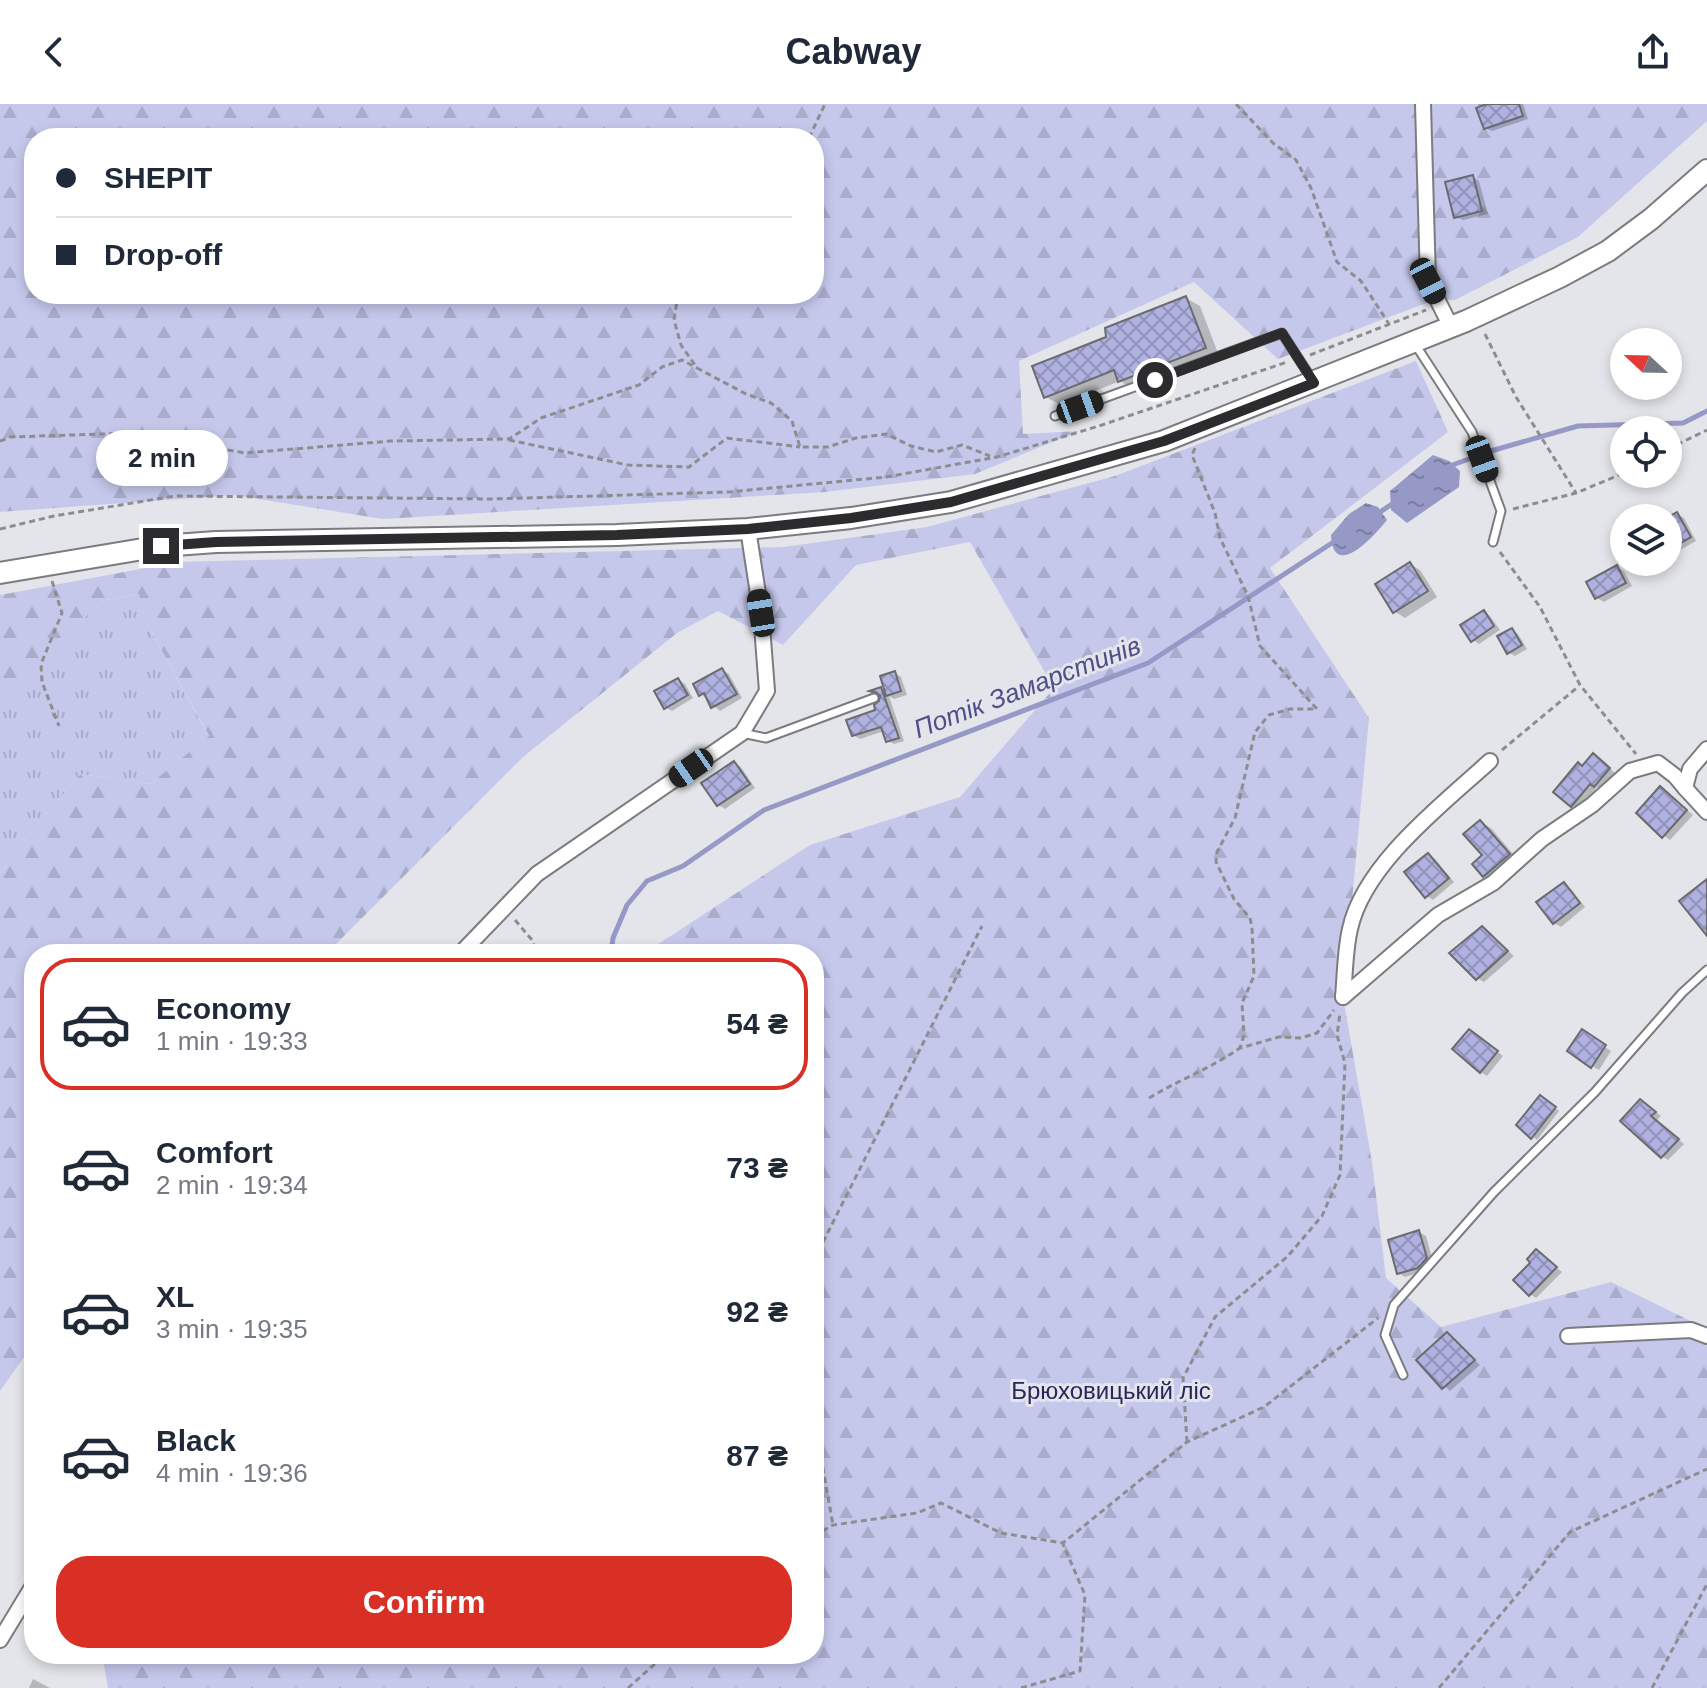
<!DOCTYPE html>
<meta charset="utf-8">
<style>
body{margin:0;font-family:Helvetica,sans-serif;background:#f2f2f3;color:#1f2937;height:100vh;display:flex;flex-direction:column;font-size:30px;white-space:nowrap}
*{box-sizing:border-box;margin:0}
p{font-size:26px;color:#747a83}
.icon{flex:none;width:44px;height:44px;fill:none;stroke:currentColor;stroke-width:2;stroke-linecap:round;stroke-linejoin:round}
.map{position:relative;flex:1;overflow:hidden}
.sheet{position:absolute;left:24px;top:840px;width:800px;height:720px;display:flex;flex-direction:column;background:#fff;border-radius:32px;box-shadow:0 4px 12px #0003}
.sheet>*{flex:none}
.hud{position:absolute;left:24px;top:24px;width:800px;height:176px;border-radius:32px;box-shadow:0 4px 12px #0003;display:grid;align-content:center;height:176px;padding:0 32px;background:#fff}
.needle{width:52px;rotate:292deg}
.controls{position:absolute;left:1610px;top:224px;display:grid;gap:16px}
.controls a{display:grid;place-items:center;width:72px;height:72px;border-radius:50%;background:#fff;box-shadow:0 4px 12px #0003;font-size:40px}
.end{position:absolute;width:36px;height:36px;margin:-18px;border:10px solid #2c2c2e;background:#fff;box-shadow:0 0 0 4px #fff}
.from{border-radius:50%}
.bubble{position:absolute;height:56px;border-radius:28px;background:#fff;box-shadow:0 4px 12px #0003;font-size:26px;font-weight:800;line-height:56px;text-align:center}
.car{position:absolute;width:24px;height:48px;margin:-24px -12px;border-radius:10px;box-shadow:0 0 6px 2px #0007;background:linear-gradient(#222 24%,#8ab4d8 0 40%,#222 0 76%,#8ab4d8 0 86%,#222 0)}
.hud b{display:flex;align-items:center;gap:28px;height:76px;font-size:30px}
.hud b+b{border-top:2px solid #e0e1e3}
.hud i{width:20px;height:20px;background:#1f2937}
ul{padding:14px 0 0;list-style:none}
li{display:flex;align-items:center;gap:24px;height:132px;margin:0 16px 12px;padding:0 16px;border:4px solid transparent;border-radius:32px}
li div{flex:1}
li b{display:block;font-size:30px}
li em{font-style:normal;font-weight:800}
li.active{border-color:#d93025}
li>.icon{width:72px;height:72px;stroke-width:1.5}
.action{display:flex;gap:16px;margin-top:auto;padding:16px 32px}
.action a{flex:1;height:92px;border-radius:32px;background:#d93025;color:#fff;font-size:32px;font-weight:800;line-height:92px;text-align:center}
header{display:flex;justify-content:space-between;align-items:center;height:104px;padding:0 32px;background:#fff;font-size:36px;font-weight:800}
.map>svg:first-child{display:block}
</style>
<header><svg class="icon" aria-label="back" viewBox="0 0 24 24"><path d="M15 5l-7 7 7 7"/></svg>Cabway<svg class="icon" aria-label="share" viewBox="0 0 24 24"><path d="M12 15V3M7 8l5-5 5 5M5 13v7h14v-7"/></svg></header>
<div class="map">
<svg width="1707" height="1584" viewBox="0 0 1707 1584">
<defs>
<pattern id="grass-tufts" width="24" height="20" patternUnits="userSpaceOnUse" patternTransform="scale(2)"><rect width="24" height="20" fill="#c5c8eb"/><path d="M3 7l-1-3M5 7V3M7 7l1-3M15 17l-1-3M17 17v-4M19 17l1-3" fill="none" stroke="#a9acca"/></pattern>
<pattern id="forest-firs" width="22" height="20" patternUnits="userSpaceOnUse" patternTransform="scale(2)"><rect width="22" height="20" fill="#c5c8eb"/><path d="M5 1l3.5 6h-7zM16 11l3.5 6h-7z" fill="#a9acca"/></pattern>
<pattern id="water-ripples" width="26" height="14" patternUnits="userSpaceOnUse" patternTransform="scale(2)"><rect width="26" height="14" fill="#9698c6"/><path d="M2 4q2-2 4 0t4 0M15 11q2-2 4 0t4 0" fill="none" stroke="#7b7ca1"/></pattern>
<pattern id="building-cross-hatch" width="8" height="8" patternUnits="userSpaceOnUse" patternTransform="scale(2)"><rect width="8" height="8" fill="#afb2e1"/><path d="M0 0l8 8M0 8l8-8" fill="none" stroke="#8f91b7"/></pattern>
</defs>
<rect width="100%" height="100%" fill="#e4e5ea"/>
<path fill="url(#grass-tufts)" d="M140 490 147 520 209 633 150 680 81 670 27 732 0 770V596L20 584 74 522 105 496Z"/>
<g fill="url(#forest-firs)" fill-rule="evenodd">
<path d="M0 0H1707V17L1578 133 1455 196 1437 195 1278 255 1194 178 1019 257 1023 330 1079 327 975 370 825 388 383 415 234 391 0 408ZM34 34H814V190H34Z"/>
<path d="M1416 257 1448 328 1270 464 1369 614 1343 893 1372 1058 1386 1174 1441 1223 1611 1178 1707 1225V1584H108L102 1550H814V850H643L810 741 960 693 1054 584 970 438 856 461 783 541 718 507 677 529 523 653 326 850H34V1239L0 1287V770L27 732 81 670 150 680 209 632 147 520 139 490 105 496 74 522 20 584 0 596V491L178 458 784 443 927 423 1115 372Z"/>
</g>
<g fill="url(#water-ripples)">
<path d="M1433 351 1449 357 1460 367 1459 383 1407 419 1391 406 1390 387Z"/>
<path d="M1366 399 1378 403 1387 416C1375 431 1333 478 1331 431L1349 410Z"/>
</g>
<g fill="#0003">
<path d="M1478 0H1523L1528 15 1492 27 1485 24Z"/>
<path d="M1473 73 1479 77 1488 110 1463 116 1456 113Z"/>
<path d="M1186 194 1200 202 1219 252 1134 285 1120 277 1060 301 1046 293 1108 234Z"/>
<path d="M1677 410 1684 414 1696 437 1676 448 1668 441V415Z"/>
<path d="M1410 460 1420 466 1437 493 1405 514 1394 507Z"/>
<path d="M1617 463 1624 467 1632 482 1604 498 1597 494Z"/>
<path d="M1484 508 1490 512 1500 526 1479 540 1473 536Z"/>
<path d="M1512 526 1518 530 1527 545 1515 552 1508 548Z"/>
<path d="M722 566 729 570 742 594 720 607 701 590Z"/>
<path d="M895 569 901 573 907 591 894 595 889 592 904 637 894 640 888 637 884 627 860 635 853 631 878 607 882 592 874 588 881 585 887 588Z"/>
<path d="M678 576 685 580 693 594 672 607 665 603Z"/>
<path d="M1600 656 1615 669 1601 685 1597 683 1578 705 1572 701 1583 663Z"/>
<path d="M734 659 741 663 755 684 725 705 719 701Z"/>
<path d="M1661 684 1693 711 1670 736 1664 732Z"/>
<path d="M1480 718 1491 724 1519 757 1495 778 1484 772Z"/>
<path d="M1428 751 1435 755 1454 778 1433 796 1427 792Z"/>
<path d="M1565 781 1571 785 1585 803 1561 823 1554 819 1539 799Z"/>
<path d="M1482 825 1514 852 1484 878 1477 874Z"/>
<path d="M1583 928 1611 947 1599 966 1592 962Z"/>
<path d="M1476 931 1503 952 1487 972 1481 968Z"/>
<path d="M1545 996 1559 1007 1537 1036 1518 1020Z"/>
<path d="M1647 1001 1661 1012 1656 1017 1684 1040 1668 1056 1662 1052Z"/>
<path d="M1419 1128 1426 1132 1433 1158 1425 1167 1405 1173 1399 1169Z"/>
<path d="M1536 1147 1562 1168 1536 1194 1530 1190 1533 1159Z"/>
<path d="M1447 1230 1480 1261 1450 1287 1418 1256Z"/>
<path d="M33 1575 48 1583 50 1584H29Z"/>
</g>
<g fill="none" stroke-linecap="round" stroke-linejoin="round">
<g stroke="#9698c6" stroke-width="5">
<path d="M1484 349 1578 322 1683 319 1707 307"/>
<path d="M1447 363 1477 352"/>
<path d="M1377 410 1395 398"/>
<path d="M611 850 613 834 627 801 647 777 683 762 764 706 1148 559 1335 437"/>
</g>
</g>
<g fill="url(#building-cross-hatch)" stroke="#6b6b6f" stroke-width="2">
<path d="M1487 0H1519L1523 12 1484 25 1476 4Z"/>
<path d="M1473 71 1482 107 1454 114 1445 78Z"/>
<path d="M1186 192 1206 244 1118 278 1114 266 1044 294 1032 262 1106 233 1105 224Z"/>
<path d="M1677 408 1691 433 1668 446V413Z"/>
<path d="M1410 458 1428 487 1393 509 1375 480Z"/>
<path d="M1617 461 1626 479 1595 495 1586 478Z"/>
<path d="M1484 506 1494 522 1471 538 1460 521Z"/>
<path d="M1512 524 1522 541 1507 550 1497 532Z"/>
<path d="M722 564 737 590 711 604 704 589 699 592 693 580Z"/>
<path d="M895 567 901 587 886 592 880 572Z"/>
<path d="M678 574 688 591 664 605 654 587Z"/>
<path d="M881 583 899 634 886 638 881 623 852 632 846 616 875 606 874 601 879 597 880 592 877 589 869 587Z"/>
<path d="M1593 649 1610 664 1594 683 1590 680 1571 703 1553 688 1578 658 1582 662Z"/>
<path d="M734 657 750 680 717 702 701 679Z"/>
<path d="M1660 682 1687 706 1662 734 1636 709Z"/>
<path d="M1480 716 1510 750 1483 773 1472 760 1482 751 1463 730Z"/>
<path d="M1428 749 1449 774 1425 794 1404 768Z"/>
<path d="M1707 775V832L1679 797Z"/>
<path d="M1564 778 1580 799 1553 820 1536 798Z"/>
<path d="M1482 822 1508 847 1476 876 1449 849Z"/>
<path d="M1469 925 1498 947 1480 969 1452 945Z"/>
<path d="M1582 925 1606 941 1591 964 1567 947Z"/>
<path d="M1540 991 1556 1003 1531 1035 1516 1021Z"/>
<path d="M1640 995 1656 1008 1651 1012 1679 1035 1661 1054 1620 1017Z"/>
<path d="M1419 1126 1427 1154 1418 1164 1397 1170 1388 1136Z"/>
<path d="M1536 1145 1557 1163 1529 1192 1513 1176 1530 1159 1527 1155Z"/>
<path d="M1447 1228 1475 1256 1442 1285 1416 1256Z"/>
</g>
<g fill="none" stroke-linecap="round" stroke-linejoin="round">
<defs>
<g id="lane">
<path d="M1415 240 1472 328 1501 407 1493 438"/>
<path d="M1055 312 1282 229 1313 277"/>
<path d="M742 629 766 634 874 594"/>
<path d="M1403 1271 1385 1231 1394 1201 1494 1088 1595 988 1682 889 1707 866"/>
</g>
<g id="street">
<path d="M1423 0 1428 177 1451 223"/>
<path d="M1707 645 1690 665 1685 684 1707 708"/>
<path d="M460 850 537 770 742 629 767 587 761 509 748 425"/>
<path d="M1343 893 1438 811 1493 779 1542 735 1592 701 1630 667 1658 659 1675 672 1685 684"/>
<path d="M1343 893C1345 871 1345 846 1350 825 1364 760 1443 700 1490 657"/>
<path d="M1568 1232 1691 1226 1707 1232"/>
<path d="M0 1536 34 1480"/>
</g>
<path id="secondary" d="M0 469 161 442 216 438 617 431 748 425 851 414 951 398 1164 337 1466 217 1560 173 1608 147 1651 115 1707 66"/>
</defs>
<use href="#lane" stroke="#7b7c80" stroke-width="11"/>
<use href="#street" stroke="#7b7c80" stroke-width="18"/>
<use href="#secondary" stroke="#7b7c80" stroke-width="24"/>
<g stroke="#8c8d91" stroke-width="3" stroke-dasharray="6 4" stroke-linecap="butt">
<path d="M1236 0 1273 39 1296 56 1311 84 1337 158 1361 177 1389 220"/>
<path d="M809 34 825 0"/>
<path d="M678 190 674 216 681 241 697 264 746 290 771 299 792 317 800 343H828L856 334 886 330 911 342 936 348 962 341 990 352"/>
<path d="M1485 230 1516 293 1576 389"/>
<path d="M1310 251 1426 206"/>
<path d="M509 336 628 361 689 363 727 334 800 343"/>
<path d="M0 337 10 333 134 329 245 349 391 337 509 335 541 314 639 281 662 263 682 256 697 264"/>
<path d="M1195 344 1192 351 1215 409 1220 434 1248 492 1260 542 1317 605H1290L1269 611 1255 628 1235 714 1217 748 1216 758 1234 795 1250 814 1252 824 1254 872 1242 899 1244 931 1240 944 1279 933 1301 934 1317 929 1334 906"/>
<path d="M1668 345 1707 326"/>
<path d="M1513 405 1576 389 1624 369"/>
<path d="M0 425 54 412 175 392 491 395 729 388 886 373 997 353 1102 321 1287 258"/>
<path d="M1500 448 1540 503 1580 581 1636 650"/>
<path d="M52 477 62 509 41 560 42 578 59 622"/>
<path d="M1502 646 1579 582"/>
<path d="M515 816 532 836 537 850"/>
<path d="M1149 994C1179 976 1211 964 1240 944"/>
<path d="M814 1156 982 822"/>
<path d="M814 1314 833 1421"/>
<path d="M1187 1338 1183 1274 1215 1213 1287 1153 1322 1112 1340 1071 1345 959 1337 931 1340 909"/>
<path d="M814 1432 833 1421 917 1409 941 1399 1001 1429 1063 1439 1187 1338 1264 1303 1378 1214"/>
<path d="M628 1584 666 1550"/>
<path d="M1021 1584 1080 1567 1085 1491 1063 1440"/>
<path d="M1439 1584 1570 1428 1707 1365"/>
<path d="M1652 1584 1707 1480"/>
</g>
<use href="#lane" stroke="#fff" stroke-width="7"/>
<use href="#street" stroke="#fff" stroke-width="14"/>
<use href="#secondary" stroke="#fff" stroke-width="20"/>
</g>
<g fill="none" stroke-linecap="round" stroke-linejoin="round">
<path stroke="#2c2c2e" stroke-width="10" d="M161 442 216 438 617 431 748 425 851 414 951 398 1164 337 1314 279 1282 229 1155 276"/>
</g>
<g text-anchor="middle" dominant-baseline="central" stroke-width="6" stroke-linejoin="round" paint-order="stroke">
<g font-size="24" fill="#29255d" stroke="#e4e5ea">
<text x="1111" y="1286">Брюховицький ліс</text>
</g>
<g font-size="26" font-style="italic" fill="#4e4e8a" stroke="#e4e5ea">
<text transform="translate(1027 583) rotate(-21)">Потік Замарстинів</text>
</g>
</g>
</svg>
<div class="controls">
<a><svg class="needle" viewBox="-14 -14 28 28"><path d="M0-13l5 13h-10z" fill="#e53935"/><path d="M0 13l5-13h-10z" fill="#747a83"/></svg></a>
<a><svg class="icon" aria-label="locate" viewBox="0 0 24 24"><circle cx="12" cy="12" r="6"/><path d="M12 2v4M12 18v4M2 12h4M18 12h4"/></svg></a>
<a><svg class="icon" aria-label="layers" viewBox="0 0 24 24"><path d="M12 4l9 5-9 5-9-5zM3 14l9 5 9-5"/></svg></a>
</div>
<i class="end from" style="left:1155px;top:276px"></i>
<i class="end" style="left:161px;top:442px"></i>
<div class="bubble" style="left:96px;top:326px;width:132px">2 min</div>
<i class="car" style="left:1428px;top:177px;rotate:153deg"></i>
<i class="car" style="left:1080px;top:303px;rotate:70deg"></i>
<i class="car" style="left:1482px;top:355px;rotate:160deg"></i>
<i class="car" style="left:761px;top:509px;rotate:351deg"></i>
<i class="car" style="left:691px;top:664px;rotate:235deg"></i>
<div class="hud">
<b><i class="from"></i>SHEPIT</b>
<b><i></i>Drop-off</b>
</div>
<section class="sheet">
<ul>
<li class="active"><svg class="icon" aria-label="car" viewBox="0 0 24 24"><path d="M5 17H2v-5l4-1 3-4h7l3 4 3 1v5h-3M9 17h6M6 11h13"/><circle cx="7" cy="17" r="2"/><circle cx="17" cy="17" r="2"/></svg><div><b>Economy</b><p>1 min · 19:33</p></div><em>54 ₴</em></li>
<li><svg class="icon" aria-label="car" viewBox="0 0 24 24"><path d="M5 17H2v-5l4-1 3-4h7l3 4 3 1v5h-3M9 17h6M6 11h13"/><circle cx="7" cy="17" r="2"/><circle cx="17" cy="17" r="2"/></svg><div><b>Comfort</b><p>2 min · 19:34</p></div><em>73 ₴</em></li>
<li><svg class="icon" aria-label="car" viewBox="0 0 24 24"><path d="M5 17H2v-5l4-1 3-4h7l3 4 3 1v5h-3M9 17h6M6 11h13"/><circle cx="7" cy="17" r="2"/><circle cx="17" cy="17" r="2"/></svg><div><b>XL</b><p>3 min · 19:35</p></div><em>92 ₴</em></li>
<li><svg class="icon" aria-label="car" viewBox="0 0 24 24"><path d="M5 17H2v-5l4-1 3-4h7l3 4 3 1v5h-3M9 17h6M6 11h13"/><circle cx="7" cy="17" r="2"/><circle cx="17" cy="17" r="2"/></svg><div><b>Black</b><p>4 min · 19:36</p></div><em>87 ₴</em></li>
</ul>
<div class="action"><a>Confirm</a></div>
</section>
</div>
